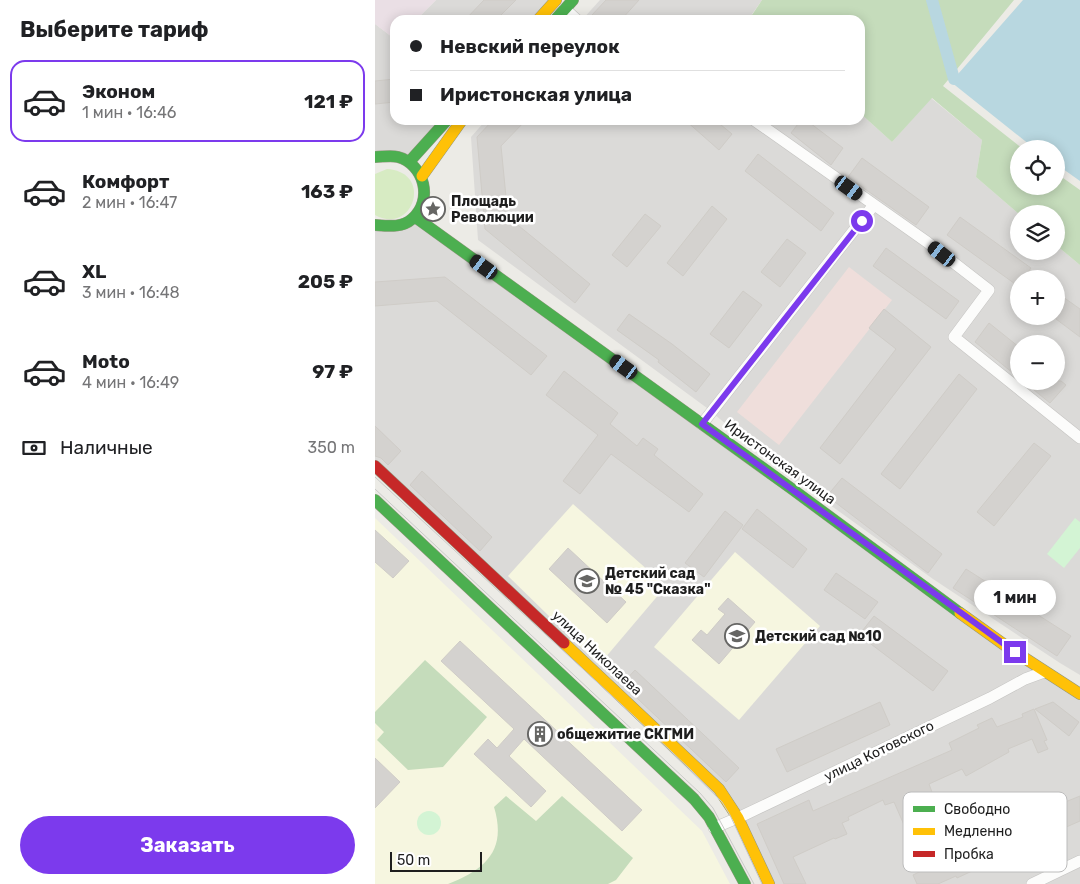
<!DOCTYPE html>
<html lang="ru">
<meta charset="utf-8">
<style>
body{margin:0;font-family:Rubik,sans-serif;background:#f2f2f2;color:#202124;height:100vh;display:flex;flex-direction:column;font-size:19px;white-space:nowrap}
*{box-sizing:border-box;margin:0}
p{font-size:16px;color:#757577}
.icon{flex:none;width:28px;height:28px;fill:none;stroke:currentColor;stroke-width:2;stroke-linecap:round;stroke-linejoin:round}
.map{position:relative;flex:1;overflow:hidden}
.panel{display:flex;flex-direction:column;background:#fff;width:375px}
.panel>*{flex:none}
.hud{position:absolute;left:15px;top:15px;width:475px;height:110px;border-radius:15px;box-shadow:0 2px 12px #0003;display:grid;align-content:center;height:110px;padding:0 20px;background:#fff}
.buttons{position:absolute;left:635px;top:140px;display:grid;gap:10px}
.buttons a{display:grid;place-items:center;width:55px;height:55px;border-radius:50%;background:#fff;box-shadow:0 2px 12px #0003;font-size:25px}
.scale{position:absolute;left:15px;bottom:12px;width:92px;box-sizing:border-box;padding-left:5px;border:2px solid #1e1e1e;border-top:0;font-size:14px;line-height:18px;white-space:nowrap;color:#1e1e1e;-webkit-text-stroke:4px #fff;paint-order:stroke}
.end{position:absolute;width:22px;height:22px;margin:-11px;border:6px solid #7c3aed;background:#fff;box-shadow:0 0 0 2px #fff}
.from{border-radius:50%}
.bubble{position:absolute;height:35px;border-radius:18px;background:#fff;box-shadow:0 2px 12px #0003;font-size:16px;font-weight:700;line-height:35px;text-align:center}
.car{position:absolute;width:15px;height:30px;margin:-15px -8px;border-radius:6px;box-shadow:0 0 4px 1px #0007;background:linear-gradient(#222 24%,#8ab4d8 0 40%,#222 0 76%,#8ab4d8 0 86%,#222 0)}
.hud b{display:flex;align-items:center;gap:18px;height:48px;font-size:19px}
.hud b+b{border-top:1px solid #e0e0e0}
.hud i{width:12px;height:12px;background:#202124}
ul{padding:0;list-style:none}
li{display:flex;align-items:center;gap:15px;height:82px;margin:0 10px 8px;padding:0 10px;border:2px solid transparent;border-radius:15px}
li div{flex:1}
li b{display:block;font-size:19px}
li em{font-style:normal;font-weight:700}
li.on{border-color:#7c3aed}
li>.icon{width:45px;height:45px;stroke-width:1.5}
h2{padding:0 20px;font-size:22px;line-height:60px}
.pay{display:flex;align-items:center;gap:12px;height:55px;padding:0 20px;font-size:19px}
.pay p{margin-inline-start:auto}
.button{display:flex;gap:10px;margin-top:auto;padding:10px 20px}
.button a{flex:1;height:58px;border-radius:30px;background:#7c3aed;color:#fff;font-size:20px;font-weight:700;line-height:58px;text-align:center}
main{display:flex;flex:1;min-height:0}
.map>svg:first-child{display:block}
</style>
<main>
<section class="panel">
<h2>Выберите тариф</h2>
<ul>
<li class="on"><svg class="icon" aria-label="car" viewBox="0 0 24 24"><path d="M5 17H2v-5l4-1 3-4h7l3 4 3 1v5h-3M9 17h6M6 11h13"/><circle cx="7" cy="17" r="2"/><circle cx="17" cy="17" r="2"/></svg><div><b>Эконом</b><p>1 мин · 16:46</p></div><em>121 ₽</em></li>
<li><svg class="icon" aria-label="car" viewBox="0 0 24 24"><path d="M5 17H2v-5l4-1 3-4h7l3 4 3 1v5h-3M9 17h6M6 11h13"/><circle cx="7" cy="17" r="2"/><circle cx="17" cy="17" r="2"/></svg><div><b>Комфорт</b><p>2 мин · 16:47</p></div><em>163 ₽</em></li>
<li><svg class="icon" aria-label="car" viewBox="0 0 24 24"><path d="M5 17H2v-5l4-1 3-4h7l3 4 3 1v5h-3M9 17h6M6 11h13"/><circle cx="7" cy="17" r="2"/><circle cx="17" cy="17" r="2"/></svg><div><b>XL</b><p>3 мин · 16:48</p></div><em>205 ₽</em></li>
<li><svg class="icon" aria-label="car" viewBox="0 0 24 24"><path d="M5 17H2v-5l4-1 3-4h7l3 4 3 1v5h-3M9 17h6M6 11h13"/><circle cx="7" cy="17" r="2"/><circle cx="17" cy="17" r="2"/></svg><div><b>Moto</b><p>4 мин · 16:49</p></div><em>97 ₽</em></li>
</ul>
<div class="pay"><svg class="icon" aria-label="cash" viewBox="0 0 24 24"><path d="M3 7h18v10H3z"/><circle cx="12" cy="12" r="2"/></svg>Наличные<p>350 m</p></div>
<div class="button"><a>Заказать</a></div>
</section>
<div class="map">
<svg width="705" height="884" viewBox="0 0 705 884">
<rect width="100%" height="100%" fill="#ecebe6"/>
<g fill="#dbdad8" fill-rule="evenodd">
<path d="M61 0H181L163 20H41Z"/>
<path d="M225 0H387L377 14 383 20H207Z"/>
<path d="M0 24 17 37 20 35V120H72L35 161 0 157Z"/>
<path d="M556 98 607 140 601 177 644 214V251H681V245L705 265V675L685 663 558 579 444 497 412 476 332 408 103 240 96 137 111 120H485V113L517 142ZM644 279H681V316H644ZM644 344H681V381H644Z"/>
<path d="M40 217 705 694V884H394L363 818 0 466V225Z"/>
</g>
<path fill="#efdedb" d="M474 267 517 300 404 445 362 412Z"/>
<path fill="#eadfe5" d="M0 0H61L41 20H20V35L17 37 0 24Z"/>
<g fill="#f6f6e0">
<path d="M198 504 291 586 224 665 133 576Z"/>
<path d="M0 518 327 831 355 884H0Z"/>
<path d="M360 552 445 626 364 720 279 647Z"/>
</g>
<path fill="#d7ebc3" d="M12 169C59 172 38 236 0 215V174Z"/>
<g fill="#c5dcbb">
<path d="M387 0H639L568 86 648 149H644V186H681V173L705 190V265L681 245V214H644L601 177 607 140 557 98 517 142 485 113V20H383L377 15Z"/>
<path d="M50 660 112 717 68 767 33 770 2 740 9 732 0 723V712Z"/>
<path d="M131 796 161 821 187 796 258 858 241 880 233 884H73C111 869 132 850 119 807Z"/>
</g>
<g fill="#d3f4d4">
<path d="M700 518 705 522V548L689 568 672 554Z"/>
<circle cx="54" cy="823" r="12"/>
</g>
<path fill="#b8d7e0" d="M648 0H705V181L681 164V149H660L576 82Z"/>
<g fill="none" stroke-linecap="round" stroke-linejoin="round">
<path stroke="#b8d7e0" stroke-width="12" d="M557 0 579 79"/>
</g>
<g fill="#d4d2cf" stroke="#cfccc7">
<path d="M109 0H141L121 20H90Z"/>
<path d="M231 0H264L246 20H223L217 15Z"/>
<path d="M20 79V102L0 104V81Z"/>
<path d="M118 120H151L126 146 133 217 215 284 200 303 110 229 102 137Z"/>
<path d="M310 120H340L357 134 344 150Z"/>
<path d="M426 120H431L468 148 456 165 416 133Z"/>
<path d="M383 154 459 213 446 231 370 171Z"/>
<path d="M487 158 554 207 541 225 473 177Z"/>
<path d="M337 206 352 219 308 276 292 263Z"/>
<path d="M270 214 286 226 252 267 237 255Z"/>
<path d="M585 217 656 268 648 279H644L643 286 572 235Z"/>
<path d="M412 239 431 253 405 287 386 272Z"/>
<path d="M511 248 584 301 571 319 498 266Z"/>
<path d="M70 277 172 356 156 375 62 301 0 306V282Z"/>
<path d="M368 291 387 305 354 348 335 334Z"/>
<path d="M681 292 705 309V337L681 319Z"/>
<path d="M509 309 556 347 465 464 445 448 521 349 494 328Z"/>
<path d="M254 314 297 344 335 374 321 392 283 362 284 360 242 330Z"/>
<path d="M614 323 644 347V378L600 342Z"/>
<path d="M189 371 243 413 235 424 262 446 268 438 283 449 279 455 328 494 314 512 236 454 205 494 188 481 223 435 171 395Z"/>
<path d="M584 374 602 389 525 489 506 474Z"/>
<path d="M648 381H686L691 385 675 403Z"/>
<path d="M0 426 26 451 13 465 6 458 0 456Z"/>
<path d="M659 443 676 456 619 526 602 512Z"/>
<path d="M47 471 117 537 105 551 35 485Z"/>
<path d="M467 478 567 554 553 573 452 496Z"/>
<path d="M382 509 432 549 418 568 367 529Z"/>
<path d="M350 511 368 525 329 577 310 563Z"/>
<path d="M0 530 34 561 18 578 0 562Z"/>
<path d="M193 548 251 602 232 623 174 569Z"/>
<path d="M591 569 696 636 682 656 578 588Z"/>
<path d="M461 573 503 602 490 619 449 590Z"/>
<path d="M353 598 380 622 344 664 317 640 326 630 332 635 350 614 343 609Z"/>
<path d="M499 616 573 671 558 691 484 635Z"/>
<path d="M85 641 267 810 247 831 149 739 134 756 171 791 156 807 99 754 113 739 122 748 139 729 66 661Z"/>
<path d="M260 670 364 768 351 782 247 684Z"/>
<path d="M505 702 515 725 412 772 401 749Z"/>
<path d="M678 702 704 722 694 736 660 709Z"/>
<path d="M659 709 672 740 669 741 673 749 663 753 657 739 633 749 634 752 591 776 587 769 554 784 561 803 539 812 546 828 533 834 519 802 510 805 508 800 473 817 474 820 467 823 472 834 460 839 459 838 418 857 431 884H409L382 824 434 800 438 811 577 750 574 743 604 728 602 725 617 718 622 727 648 717 647 714Z"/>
<path d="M0 758 25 782 0 808Z"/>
<path d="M666 795 673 809 705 796V821L689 828V826L658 841 648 820 658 815 652 802Z"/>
<path d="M626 830 636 853 582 878 581 876 563 884H542L538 875 573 858 568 848 585 841 588 847Z"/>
</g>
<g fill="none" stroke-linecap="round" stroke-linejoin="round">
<defs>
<g id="street">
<path d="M190 9 202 20"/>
<path d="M379 120 552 242 614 290 579 337 705 438"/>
<path d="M327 424 498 206"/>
<path d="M339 828 367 816 615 698 650 679 669 672"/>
<path d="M657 884 705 861"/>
</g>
<g id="fast">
<path d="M180 20 198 0"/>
<path d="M0 157C7 157 16 155 23 157 49 164 59 200 37 219 27 228 13 226 0 225"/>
<path d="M35 161 72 120"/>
<path d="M40 217 417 489 585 613"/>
<path d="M0 500 319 799 334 817 370 884"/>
</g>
<g id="slow">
<path d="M163 20 181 0"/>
<path d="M47 176 87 120"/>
<path d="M585 613 631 646 705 694"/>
<path d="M189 643 344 789 363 818 394 884"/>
</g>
<path id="jam" d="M0 466 189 643"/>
</defs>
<use href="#street" stroke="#c5c4c2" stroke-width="12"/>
<use href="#fast" stroke="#93977e" stroke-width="12"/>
<use href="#slow" stroke="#93977e" stroke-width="12"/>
<use href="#jam" stroke="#93977e" stroke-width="12"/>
<use href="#street" stroke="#fcfcfb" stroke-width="11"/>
<use href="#fast" stroke="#4caf50" stroke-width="11"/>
<use href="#slow" stroke="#ffc107" stroke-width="11"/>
<use href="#jam" stroke="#c62828" stroke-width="11"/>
<g stroke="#cacac9" stroke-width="1">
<path d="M0 477 261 718 316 770 347 802 355 815 387 884"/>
<path d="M0 489 325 793 338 808 379 884"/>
</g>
</g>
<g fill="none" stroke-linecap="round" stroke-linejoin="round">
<path stroke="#7c3aed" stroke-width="6" d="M487 221 327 424 640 652"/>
</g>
<defs>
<symbol id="sight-ring" viewBox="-11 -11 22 22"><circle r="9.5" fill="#fff" stroke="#666664" stroke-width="1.5"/><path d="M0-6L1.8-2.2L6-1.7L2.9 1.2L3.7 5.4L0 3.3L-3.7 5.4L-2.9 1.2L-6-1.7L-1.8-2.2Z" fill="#666664"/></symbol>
<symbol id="school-ring" viewBox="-11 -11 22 22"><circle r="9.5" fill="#fff" stroke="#666664" stroke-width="1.5"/><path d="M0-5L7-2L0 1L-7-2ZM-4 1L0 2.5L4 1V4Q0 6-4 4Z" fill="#666664"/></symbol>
<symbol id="building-ring" viewBox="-11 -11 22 22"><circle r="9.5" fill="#fff" stroke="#666664" stroke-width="1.5"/><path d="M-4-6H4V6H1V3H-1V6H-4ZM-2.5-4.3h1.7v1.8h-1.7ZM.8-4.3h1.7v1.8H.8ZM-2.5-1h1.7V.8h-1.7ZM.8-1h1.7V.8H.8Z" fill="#666664"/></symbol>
</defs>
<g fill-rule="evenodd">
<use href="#sight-ring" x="44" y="195" width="28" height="28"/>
<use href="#school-ring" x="198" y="567" width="28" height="28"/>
<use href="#school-ring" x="348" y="622" width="28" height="28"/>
<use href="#building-ring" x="151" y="720" width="28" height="28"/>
</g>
<g text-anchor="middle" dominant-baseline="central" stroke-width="5" stroke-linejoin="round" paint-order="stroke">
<g font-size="14" font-weight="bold" fill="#1e1e1e" stroke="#fff" text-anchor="start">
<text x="76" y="201">Площадь<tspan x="76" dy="16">Революции</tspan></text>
<text x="230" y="573">Детский сад<tspan x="230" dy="16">№ 45 "Сказка"</tspan></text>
<text x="380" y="636">Детский сад №10</text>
<text x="182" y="734">общежитие СКГМИ</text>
</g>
<g font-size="14" fill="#1e1e1e" stroke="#fff">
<text transform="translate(405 462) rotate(36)">Иристонская улица</text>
<text transform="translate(222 653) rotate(43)">улица Николаева</text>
<text transform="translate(504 751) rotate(-26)">улица Котовского</text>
</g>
</g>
<rect x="528" y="792" width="164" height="80" rx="8" fill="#fff" stroke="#bcbcbc" stroke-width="1"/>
<rect x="538" y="806" width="22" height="6" fill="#4caf50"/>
<rect x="538" y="828" width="22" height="7" fill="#ffc107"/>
<rect x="538" y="851" width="22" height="6" fill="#c62828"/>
<g font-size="14" fill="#1e1e1e">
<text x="569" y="814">Свободно</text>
<text x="569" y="836">Медленно</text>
<text x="569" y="859">Пробка</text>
</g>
</svg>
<div class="buttons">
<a><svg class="icon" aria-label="locate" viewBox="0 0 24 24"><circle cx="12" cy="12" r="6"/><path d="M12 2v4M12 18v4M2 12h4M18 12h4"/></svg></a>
<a><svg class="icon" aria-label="layers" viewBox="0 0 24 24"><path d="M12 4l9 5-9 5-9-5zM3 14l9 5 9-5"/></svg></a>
<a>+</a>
<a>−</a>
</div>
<div class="scale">50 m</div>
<i class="end from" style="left:487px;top:221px"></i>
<i class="end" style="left:640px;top:652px"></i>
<div class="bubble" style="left:599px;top:580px;width:82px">1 мин</div>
<i class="car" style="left:474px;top:188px;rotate:126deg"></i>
<i class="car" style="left:567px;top:254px;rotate:308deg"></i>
<i class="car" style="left:109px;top:267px;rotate:306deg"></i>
<i class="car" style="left:249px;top:367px;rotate:306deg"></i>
<div class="hud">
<b><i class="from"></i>Невский переулок</b>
<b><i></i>Иристонская улица</b>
</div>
</div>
</main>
